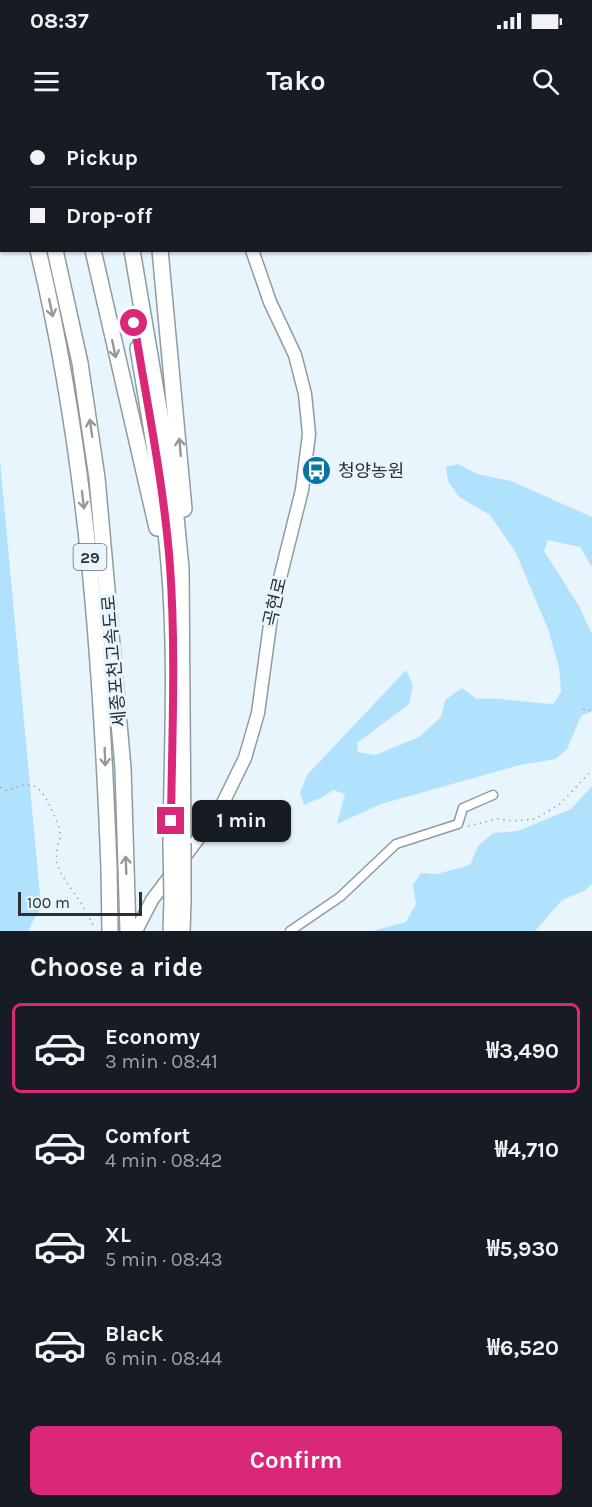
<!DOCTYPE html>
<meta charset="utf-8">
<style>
body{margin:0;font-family:Karla,"Noto Sans KR",sans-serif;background:#242831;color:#f1f3f6;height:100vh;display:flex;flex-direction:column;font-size:22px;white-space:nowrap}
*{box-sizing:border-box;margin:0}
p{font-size:20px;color:#9ea1a6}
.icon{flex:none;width:33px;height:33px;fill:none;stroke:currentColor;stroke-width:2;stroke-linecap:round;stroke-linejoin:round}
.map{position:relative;height:811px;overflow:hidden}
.drawer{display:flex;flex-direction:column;background:#171b24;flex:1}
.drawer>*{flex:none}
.guide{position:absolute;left:0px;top:0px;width:592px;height:132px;box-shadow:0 2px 4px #0004;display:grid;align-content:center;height:132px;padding:0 30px;background:#171b24}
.scale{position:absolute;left:18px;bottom:15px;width:124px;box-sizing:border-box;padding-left:6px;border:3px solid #2c3033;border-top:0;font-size:16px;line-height:21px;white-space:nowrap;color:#2c3033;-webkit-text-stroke:4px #e9f5fd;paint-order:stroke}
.end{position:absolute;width:27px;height:27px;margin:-14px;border:8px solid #db2777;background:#fff;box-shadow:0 0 0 3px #fff}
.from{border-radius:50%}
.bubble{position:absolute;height:42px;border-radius:9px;background:#171b24;box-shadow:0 2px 4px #0004;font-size:20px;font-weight:700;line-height:42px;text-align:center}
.guide b{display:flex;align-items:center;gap:21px;height:57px;font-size:22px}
.guide b+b{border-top:2px solid #363941}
.guide i{width:15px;height:15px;background:#f1f3f6}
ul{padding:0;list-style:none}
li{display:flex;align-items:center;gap:18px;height:90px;margin:0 12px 9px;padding:0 18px;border:3px solid transparent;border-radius:9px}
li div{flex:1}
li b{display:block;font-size:22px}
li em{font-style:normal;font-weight:700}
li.on{border-color:#db2777}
li>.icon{width:54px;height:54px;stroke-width:1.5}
h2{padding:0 30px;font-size:27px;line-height:72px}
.button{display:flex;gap:12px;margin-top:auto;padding:12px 30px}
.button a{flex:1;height:69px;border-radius:9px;background:#db2777;color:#fff;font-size:24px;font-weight:700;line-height:69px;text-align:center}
.status{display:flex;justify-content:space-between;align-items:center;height:42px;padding:0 30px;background:#171b24;direction:ltr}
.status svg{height:16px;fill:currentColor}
header{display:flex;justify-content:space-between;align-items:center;height:78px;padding:0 30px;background:#171b24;font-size:27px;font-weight:700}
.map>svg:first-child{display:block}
</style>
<div class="status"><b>08:37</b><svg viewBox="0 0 49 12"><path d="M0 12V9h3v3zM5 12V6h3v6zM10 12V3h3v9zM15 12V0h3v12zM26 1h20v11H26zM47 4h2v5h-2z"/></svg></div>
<header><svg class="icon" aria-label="menu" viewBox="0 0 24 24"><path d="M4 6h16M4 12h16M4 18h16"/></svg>Tako<svg class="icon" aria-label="search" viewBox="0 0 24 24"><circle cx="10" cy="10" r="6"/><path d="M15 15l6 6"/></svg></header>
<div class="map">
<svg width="592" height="811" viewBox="0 0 592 811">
<rect width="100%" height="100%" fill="#e9f5fd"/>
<g fill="#b0e2fd">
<path d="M0 340 41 786 28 811H0Z"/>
<path d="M458 344 477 354 511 361 592 397V447L580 427 548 420 544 431 579 486 592 514V591L581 596 567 629 556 639 520 645 381 684 337 704 345 674 333 670 323 677 304 685 300 673 307 655 406 550 413 565 409 584 357 623 358 632 375 635 419 617 441 597 445 580 462 568 477 579C502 577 527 583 553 584L561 572 559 547 548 509 516 433 490 395 459 377 448 361 446 347Z"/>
<path d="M592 666V764L584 771 562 780 535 811H372L406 802 416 784 413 765 421 753 437 754 470 745 478 726 493 713 518 711 571 689Z"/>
</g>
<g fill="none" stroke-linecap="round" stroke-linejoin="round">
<defs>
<path id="street" d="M290 811 340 777 396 724 458 704 463 688 493 675"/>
<g id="secondary">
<path d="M248 2V0"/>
<path d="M136 811 152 780 219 691 245 638 258 593 272 490 302 370 309 314 305 274 295 235 270 182 252 130"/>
</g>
<g id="highway">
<path d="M5 0V2"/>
<path d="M21 0 22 2"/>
<path d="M78 0 86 2"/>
<path d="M105 0V2"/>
<path d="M144 0V2"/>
<path d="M38 130C87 334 101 540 109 748"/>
<path d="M55 130 80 243 97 358 123 648 128 811"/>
<path d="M93 130 157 408"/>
<path d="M132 130 174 377 181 448 183 723"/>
<path d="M160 130 184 389"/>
<path d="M138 228C150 300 163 372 169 444 177 536 172 630 171 722"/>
<path d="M171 811 172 780"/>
<path d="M182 811 183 782"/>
</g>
</defs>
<use href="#street" stroke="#8f9ba1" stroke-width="11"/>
<use href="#secondary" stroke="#8f9ba1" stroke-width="15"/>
<use href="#highway" stroke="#8f9ba1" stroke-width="18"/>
<g stroke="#9ca4aa" stroke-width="1.5" stroke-dasharray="1.5 4.5" stroke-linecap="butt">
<path d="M583 589 592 591"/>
<path d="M0 667 7 671C35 656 43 670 54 695 57 701 61 710 60 717 58 724 55 736 57 744 63 762 84 782 92 804L98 806"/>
<path d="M468 706 498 699 512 701 535 699 560 684 592 650"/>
</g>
<use href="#street" stroke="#fff" stroke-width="8"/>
<use href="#secondary" stroke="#fff" stroke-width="12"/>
<use href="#highway" stroke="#fff" stroke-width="15"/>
<defs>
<g id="highway-bridge">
<path d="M171 722 172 780"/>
<path d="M109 748 110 811"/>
<path d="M183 782V723"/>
</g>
</defs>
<use href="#highway-bridge" stroke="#8f9ba1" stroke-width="18" stroke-linecap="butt"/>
<use href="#highway-bridge" stroke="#fff" stroke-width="15"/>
</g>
<defs><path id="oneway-shaft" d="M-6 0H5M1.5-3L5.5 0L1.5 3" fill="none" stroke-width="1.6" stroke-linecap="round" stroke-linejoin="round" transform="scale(1.5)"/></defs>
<g stroke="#969899">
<use href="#oneway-shaft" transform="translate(51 188) rotate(78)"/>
<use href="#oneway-shaft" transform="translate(114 229) rotate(78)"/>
<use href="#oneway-shaft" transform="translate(91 308) rotate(-98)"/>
<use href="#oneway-shaft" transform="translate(180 327) rotate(-95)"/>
<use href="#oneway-shaft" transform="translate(83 380) rotate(83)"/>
<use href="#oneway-shaft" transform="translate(105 637) rotate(88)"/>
<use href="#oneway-shaft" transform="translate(126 745) rotate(-92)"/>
</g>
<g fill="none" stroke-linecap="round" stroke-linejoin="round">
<path stroke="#db2777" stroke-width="8" d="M134 203C147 284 164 365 170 446 176 531 172 617 171 701"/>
</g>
<defs>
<symbol id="bus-disc" viewBox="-11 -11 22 22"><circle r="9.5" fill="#0876a1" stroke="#e9f5fd"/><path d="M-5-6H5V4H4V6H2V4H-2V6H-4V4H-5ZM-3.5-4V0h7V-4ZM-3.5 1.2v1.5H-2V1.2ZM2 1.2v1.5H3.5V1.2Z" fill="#fff"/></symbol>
</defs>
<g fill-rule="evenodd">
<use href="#bus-disc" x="300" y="334" width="33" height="33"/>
</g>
<g text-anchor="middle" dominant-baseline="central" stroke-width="6" stroke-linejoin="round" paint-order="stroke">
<rect fill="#e9f5fd" stroke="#656b70" stroke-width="1.5" x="73.5" y="424" width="33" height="26" rx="4.5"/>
<g font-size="16" font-weight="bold" fill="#2c3033">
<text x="90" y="437">29</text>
</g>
<g font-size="18" fill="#2c3033" stroke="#e9f5fd" text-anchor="start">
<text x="338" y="351">청양농원</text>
</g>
<g font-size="18" fill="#2c3033" stroke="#e9f5fd">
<text transform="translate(275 482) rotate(-77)">곡현로</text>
<text transform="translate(114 541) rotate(-95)">세종포천고속도로</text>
</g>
</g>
</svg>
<div class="scale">100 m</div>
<i class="end from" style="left:134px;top:203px"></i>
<i class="end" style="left:171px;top:701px"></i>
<div class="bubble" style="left:192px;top:680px;width:99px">1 min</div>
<div class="guide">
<b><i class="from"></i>Pickup</b>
<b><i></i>Drop-off</b>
</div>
</div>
<section class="drawer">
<h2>Choose a ride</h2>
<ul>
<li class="on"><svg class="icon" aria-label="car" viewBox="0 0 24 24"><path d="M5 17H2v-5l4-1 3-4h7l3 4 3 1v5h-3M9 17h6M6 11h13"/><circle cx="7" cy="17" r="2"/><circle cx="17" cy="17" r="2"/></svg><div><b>Economy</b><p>3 min · 08:41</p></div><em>₩3,490</em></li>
<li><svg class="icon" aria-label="car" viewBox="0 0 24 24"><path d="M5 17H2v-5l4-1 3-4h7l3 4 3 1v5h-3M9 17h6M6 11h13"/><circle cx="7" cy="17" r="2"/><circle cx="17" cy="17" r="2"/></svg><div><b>Comfort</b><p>4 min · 08:42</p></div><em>₩4,710</em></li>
<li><svg class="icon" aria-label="car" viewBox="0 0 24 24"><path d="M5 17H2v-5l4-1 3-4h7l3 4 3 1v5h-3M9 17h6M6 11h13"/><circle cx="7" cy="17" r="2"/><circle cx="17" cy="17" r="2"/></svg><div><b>XL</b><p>5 min · 08:43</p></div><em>₩5,930</em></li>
<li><svg class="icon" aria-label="car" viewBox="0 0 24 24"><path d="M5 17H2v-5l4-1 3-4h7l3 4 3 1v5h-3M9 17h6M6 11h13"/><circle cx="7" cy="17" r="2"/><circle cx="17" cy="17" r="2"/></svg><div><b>Black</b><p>6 min · 08:44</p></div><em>₩6,520</em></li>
</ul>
<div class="button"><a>Confirm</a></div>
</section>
